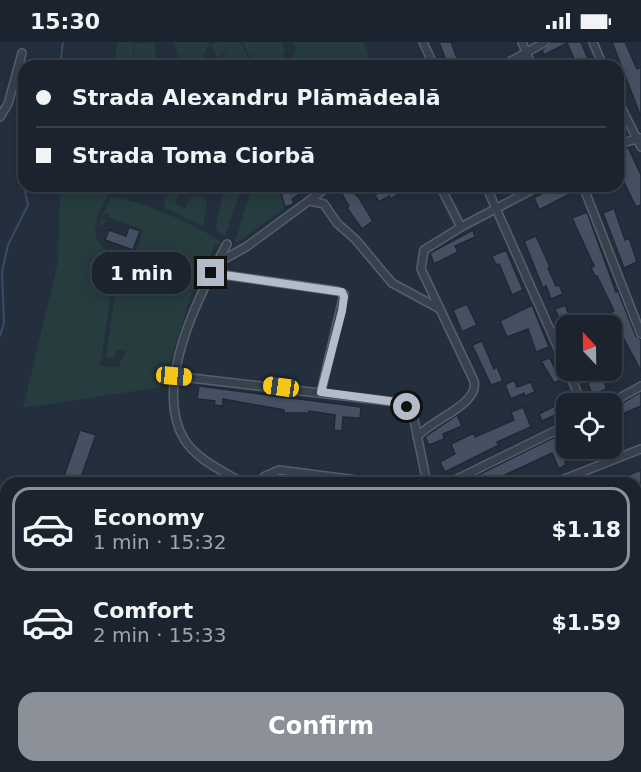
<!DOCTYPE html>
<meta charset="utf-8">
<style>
body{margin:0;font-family:"DejaVu Sans",sans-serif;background:#282f3a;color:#f1f3f6;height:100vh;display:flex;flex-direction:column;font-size:22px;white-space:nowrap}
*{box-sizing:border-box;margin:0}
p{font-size:20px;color:#a0a4aa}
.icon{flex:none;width:33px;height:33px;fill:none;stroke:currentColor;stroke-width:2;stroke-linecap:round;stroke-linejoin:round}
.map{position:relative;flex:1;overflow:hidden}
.sheet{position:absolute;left:0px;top:435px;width:642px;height:296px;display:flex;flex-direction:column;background:#1b232e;border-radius:18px 18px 0 0;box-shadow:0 3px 15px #0003,0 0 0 2px #39404a}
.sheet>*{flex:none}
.top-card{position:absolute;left:18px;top:18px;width:606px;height:132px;border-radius:18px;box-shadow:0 3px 15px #0003,0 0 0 2px #39404a;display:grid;align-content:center;height:132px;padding:0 18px;background:#1b232e}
.needle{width:39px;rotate:338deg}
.fabs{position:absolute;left:556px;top:273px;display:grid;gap:12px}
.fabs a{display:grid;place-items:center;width:66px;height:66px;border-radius:12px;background:#1b232e;box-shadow:0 3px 15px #0003,0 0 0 2px #39404a;font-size:30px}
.end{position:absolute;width:27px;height:27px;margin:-14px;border:8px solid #b4bcc9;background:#111;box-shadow:0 0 0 3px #111}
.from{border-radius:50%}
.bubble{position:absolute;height:42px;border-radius:18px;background:#1b232e;box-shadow:0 3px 15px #0003,0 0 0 2px #39404a;font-size:20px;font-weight:700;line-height:42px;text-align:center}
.car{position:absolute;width:18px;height:36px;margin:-18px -9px;border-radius:8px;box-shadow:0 0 4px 2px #0007;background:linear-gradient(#f5c518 24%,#345 0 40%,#f5c518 0 76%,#345 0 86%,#f5c518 0)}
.top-card b{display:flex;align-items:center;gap:21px;height:57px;font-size:22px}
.top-card b+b{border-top:2px solid #39404a}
.top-card i{width:15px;height:15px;background:#f1f3f6}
ul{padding:10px 0 0;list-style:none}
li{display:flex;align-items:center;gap:18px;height:84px;margin:0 12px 9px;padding:0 6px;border:3px solid transparent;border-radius:18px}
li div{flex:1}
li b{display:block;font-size:22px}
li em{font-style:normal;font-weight:700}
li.on{border-color:#8c9099}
li>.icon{width:54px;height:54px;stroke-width:1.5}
.action{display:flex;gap:12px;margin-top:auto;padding:12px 18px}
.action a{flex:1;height:69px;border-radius:18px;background:#8c9099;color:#fff;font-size:24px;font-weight:700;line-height:69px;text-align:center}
.status{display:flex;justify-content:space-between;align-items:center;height:42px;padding:0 30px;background:#1b232e;direction:ltr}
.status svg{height:16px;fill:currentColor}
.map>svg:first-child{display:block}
</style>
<div class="status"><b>15:30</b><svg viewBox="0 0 49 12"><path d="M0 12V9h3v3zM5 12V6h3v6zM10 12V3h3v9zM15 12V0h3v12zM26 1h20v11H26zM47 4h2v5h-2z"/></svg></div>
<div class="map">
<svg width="641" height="730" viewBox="0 0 641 730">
<rect width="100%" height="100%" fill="#242f3e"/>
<g fill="#263c3f">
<path d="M118 0H136L132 1 135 24H113Z"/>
<path d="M154 0 157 24H136L133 2Z"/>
<path d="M174 0H209V2L199 22 180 24Z"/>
<path d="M217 0H240L253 24 218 23 229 2 218 17 211 3Z"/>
<path d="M242 0H282L285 8 280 24H255Z"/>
<path d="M293 0H363L373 24H291L296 6Z"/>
<path d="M60 144H108V153L96 177 95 191 98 200 112 213 115 227 100 324 118 325 126 309 117 308 114 316 106 315 118 231 110 206 134 215 143 188 108 175 109 172 105 171 102 177 106 179 102 184 99 183 110 156C126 151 208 188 223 202L215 203 193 247 162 345 23 366 58 220Z"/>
<path d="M174 144H189L181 149 175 158 177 163 186 166C188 154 198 148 207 158L204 182 200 183 165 166 164 160Z"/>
<path d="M224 144H242L225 194 218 190 216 184Z"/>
<path d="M252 144H282L286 165 237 201 235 199Z"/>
<path d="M29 725H103L105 730 113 725H137L133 730H35Z"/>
<path d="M406 725 483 724V725L479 730H411Z"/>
</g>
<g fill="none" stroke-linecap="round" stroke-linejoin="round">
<g stroke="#394c67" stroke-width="2">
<path d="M60 24 63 0"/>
<path d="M24 126V142"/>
<path d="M0 294 4 281 2 230 8 203 28 163 24 144"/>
</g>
</g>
<g fill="#455162" stroke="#1f2835" stroke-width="1.5">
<path d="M439 0H451L460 24H448Z"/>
<path d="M551 0H581L588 17 593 15 597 24H577L567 1 544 13 542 8Z"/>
<path d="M612 0H625L637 27 641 25V75Z"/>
<path d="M628 105 641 133V163L636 165 618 128V108Z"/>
<path d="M294 144H313L292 157 294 162 285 165 281 152 296 148Z"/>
<path d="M342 144H347L359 156 373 179 362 187 347 166 349 164 338 146Z"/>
<path d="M389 144H411L391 157 389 154 379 160 375 153Z"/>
<path d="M561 144H576L578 148 539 168 534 155Z"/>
<path d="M614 166 625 198 629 196 637 220 624 226 603 171Z"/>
<path d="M587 170 616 250 618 249 636 294 641 298V329L610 271 614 269 597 234H595L591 226 594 224 572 176Z"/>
<path d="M129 185 140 189 133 208 105 198 109 188 126 194Z"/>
<path d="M473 188 475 195 455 204 458 210 434 222 430 211Z"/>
<path d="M536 194 550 225 548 226 556 244 559 243 563 252 551 257 546 244 543 246 524 199Z"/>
<path d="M506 208 523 248 512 253 499 222 496 223 492 214Z"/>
<path d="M467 262 477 283 462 290 453 268Z"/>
<path d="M532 263 549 305 536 310 528 287 507 295 500 279Z"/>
<path d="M565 263 574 284H567V295L555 267Z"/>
<path d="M482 299 494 327 497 325 503 339 491 343 472 303Z"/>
<path d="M550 316 555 327 559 326 564 337 554 341 541 319Z"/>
<path d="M602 335 607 347 592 353 588 341Z"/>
<path d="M514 338 517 345 531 340 535 350 525 354 524 351 511 357 505 343Z"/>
<path d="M199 344 361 365 360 376 343 375 342 389 334 388 335 373 309 369V371H284V368L223 357V364L214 363 215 359 197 357Z"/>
<path d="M641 350V364L618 374 623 393 613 397 612 367Z"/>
<path d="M572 355 575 362H567V368L542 379 539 372Z"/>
<path d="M523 365 531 385 497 400 499 403 445 430 440 420 455 412 451 402 474 391 475 395 514 378 511 370Z"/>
<path d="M457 373 462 384 443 392 444 397 429 403 425 395Z"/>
<path d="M80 388 96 393 79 441H75L63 437Z"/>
<path d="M567 389V412L580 406 595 407 565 419 566 423 559 427 552 411 505 433 484 441H469L468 438Z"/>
<path d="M641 428V441H609Z"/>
<path d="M0 688 6 694V730L0 725Z"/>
</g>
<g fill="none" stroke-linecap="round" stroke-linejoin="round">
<defs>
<g id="street">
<path d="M423 0 434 24"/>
<path d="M522 0 532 24"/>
<path d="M593 0 603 24"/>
<path d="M502 24 545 0"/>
<path d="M618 59 641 105"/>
<path d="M0 75 8 62 22 11"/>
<path d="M618 102 641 96"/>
<path d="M440 144 461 185"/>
<path d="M486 144 567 326"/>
<path d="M583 144 641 292"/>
<path d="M310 159 324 162 337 181 356 198 392 241 440 267 474 339C480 362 431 378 417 395"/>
<path d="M227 202C200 251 152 343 184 397 197 418 223 429 243 441"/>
<path d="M217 221 246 205 329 144"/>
<path d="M211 231 337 249 344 252 321 350"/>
<path d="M440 267 421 227 424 208 461 185 539 144"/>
<path d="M568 328 582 362"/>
<path d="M174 334 396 360 407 365 413 373 427 441"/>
<path d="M609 362 641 344"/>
<path d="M604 406 607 419"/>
<path d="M258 441 265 434 279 428 380 441"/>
<path d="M449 441 567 383"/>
<path d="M554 441 641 407"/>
<path d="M636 701 641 700"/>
<path d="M493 724 495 730"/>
<path d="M543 730 561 724"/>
</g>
</defs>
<use href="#street" stroke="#565f6c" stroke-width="10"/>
<use href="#street" stroke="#38414e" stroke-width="7"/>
</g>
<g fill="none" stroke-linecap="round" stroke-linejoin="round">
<path stroke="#b4bcc9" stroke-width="8" d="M211 231 342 250 344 255 342 269 321 350 396 360 407 365"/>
</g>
</svg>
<div class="fabs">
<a><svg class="needle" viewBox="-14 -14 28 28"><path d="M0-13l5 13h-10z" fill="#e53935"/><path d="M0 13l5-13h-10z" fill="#a0a4aa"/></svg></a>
<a><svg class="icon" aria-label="locate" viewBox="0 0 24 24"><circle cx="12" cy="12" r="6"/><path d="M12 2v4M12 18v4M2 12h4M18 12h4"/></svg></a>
</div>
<i class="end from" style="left:407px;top:365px"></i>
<i class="end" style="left:211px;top:231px"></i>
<div class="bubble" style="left:92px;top:210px;width:99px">1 min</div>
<i class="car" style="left:174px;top:334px;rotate:95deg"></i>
<i class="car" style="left:281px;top:345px;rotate:278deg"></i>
<div class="top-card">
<b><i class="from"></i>Strada Alexandru Plămădeală</b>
<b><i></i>Strada Toma Ciorbă</b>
</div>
<section class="sheet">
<ul>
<li class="on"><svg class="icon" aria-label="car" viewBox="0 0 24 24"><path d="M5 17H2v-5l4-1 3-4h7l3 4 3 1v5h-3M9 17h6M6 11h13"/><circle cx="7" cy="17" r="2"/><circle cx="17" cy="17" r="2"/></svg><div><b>Economy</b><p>1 min · 15:32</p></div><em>$1.18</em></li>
<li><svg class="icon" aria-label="car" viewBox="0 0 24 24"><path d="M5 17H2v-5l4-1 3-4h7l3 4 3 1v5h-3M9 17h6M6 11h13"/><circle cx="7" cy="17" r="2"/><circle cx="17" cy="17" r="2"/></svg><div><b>Comfort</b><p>2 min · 15:33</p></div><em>$1.59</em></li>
</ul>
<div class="action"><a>Confirm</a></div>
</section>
</div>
